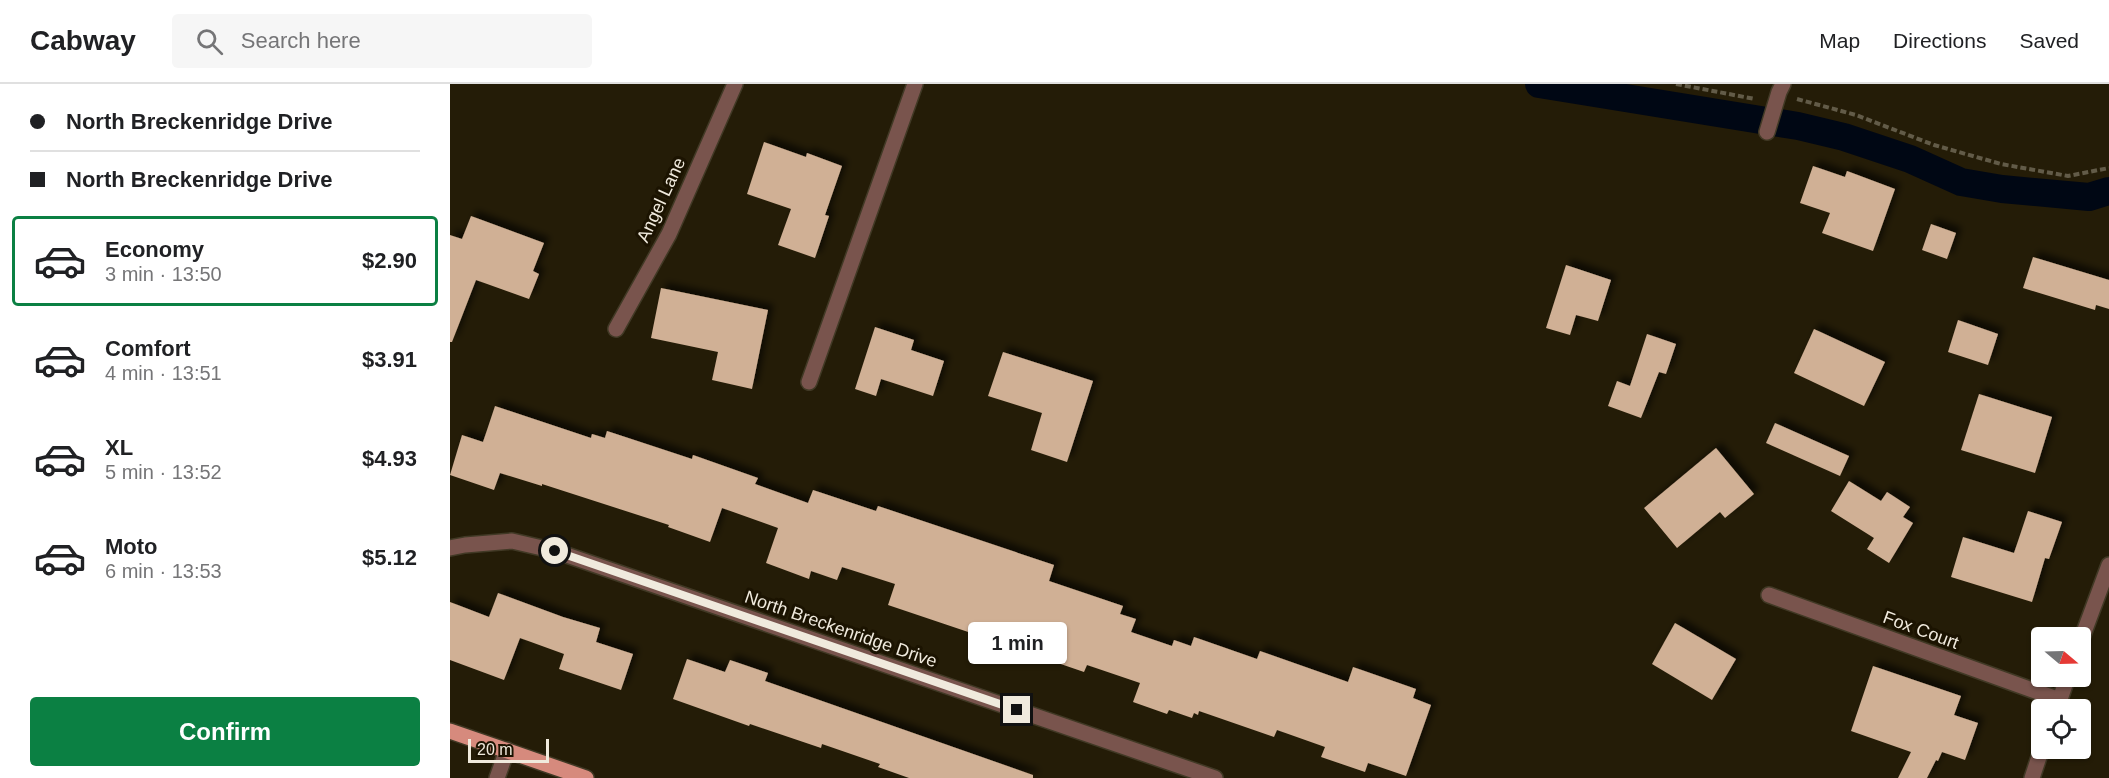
<!DOCTYPE html>
<meta charset="utf-8">
<style>
body{margin:0;font-family:Helvetica,sans-serif;background:#f6f6f6;color:#202124;height:100vh;display:flex;flex-direction:column;font-size:22px;white-space:nowrap}
*{box-sizing:border-box;margin:0}
p{font-size:20px;color:#757577}
.icon{flex:none;width:33px;height:33px;fill:none;stroke:currentColor;stroke-width:2;stroke-linecap:round;stroke-linejoin:round}
.map{position:relative;flex:1;overflow:hidden}
.details{display:flex;flex-direction:column;background:#fff;width:450px}
.details>*{flex:none}
.top-card{display:grid;align-content:center;height:132px;padding:0 30px;background:#fff}
.needle{width:39px;rotate:109deg}
.tools{position:absolute;left:1581px;top:543px;display:grid;gap:12px}
.tools a{display:grid;place-items:center;width:60px;height:60px;border-radius:6px;background:#fff;box-shadow:0 2px 4px #0004;font-size:30px}
.scale{position:absolute;left:18px;bottom:15px;width:81px;box-sizing:border-box;padding-left:6px;border:3px solid #f0eadd;border-top:0;font-size:16px;line-height:21px;white-space:nowrap;color:#f0eadd;-webkit-text-stroke:4px #1b1301;paint-order:stroke}
.end{position:absolute;width:27px;height:27px;margin:-14px;border:8px solid #f0eadd;background:#111;box-shadow:0 0 0 3px #111}
.from{border-radius:50%}
.bubble{position:absolute;height:42px;border-radius:6px;background:#fff;box-shadow:0 2px 4px #0004;font-size:20px;font-weight:700;line-height:42px;text-align:center}
.top-card b{display:flex;align-items:center;gap:21px;height:57px;font-size:22px}
.top-card b+b{border-top:2px solid #e0e0e0}
.top-card i{width:15px;height:15px;background:#202124}
ul{padding:0;list-style:none}
li{display:flex;align-items:center;gap:18px;height:90px;margin:0 12px 9px;padding:0 18px;border:3px solid transparent;border-radius:6px}
li div{flex:1}
li b{display:block;font-size:22px}
li em{font-style:normal;font-weight:700}
li.selected{border-color:#0b8043}
li>.icon{width:54px;height:54px;stroke-width:1.5}
.cta{display:flex;gap:12px;margin-top:auto;padding:12px 30px}
.cta a{flex:1;height:69px;border-radius:6px;background:#0b8043;color:#fff;font-size:24px;font-weight:700;line-height:69px;text-align:center}
header{display:flex;align-items:center;gap:36px;box-sizing:border-box;height:84px;padding:0 30px;background:#fff;border-bottom:2px solid #e0e0e0}
header strong{font-size:28px}
nav{display:flex;gap:33px;margin-inline-start:auto;font-size:21px}
.search{width:420px;height:54px;background:#f6f6f6;display:flex;align-items:center;gap:15px;box-sizing:border-box;padding:0 21px;border-radius:6px;color:#757577;font-size:22px}
main{display:flex;flex:1;min-height:0}
.map>svg:first-child{display:block}
</style>
<header>
<strong>Cabway</strong>
<div class="search"><svg class="icon" aria-label="search" viewBox="0 0 24 24"><circle cx="10" cy="10" r="6"/><path d="M15 15l6 6"/></svg>Search here</div>
<nav><a>Map</a><a>Directions</a><a>Saved</a></nav>
</header>
<main>
<section class="details">
<div class="top-card">
<b><i class="from"></i>North Breckenridge Drive</b>
<b><i></i>North Breckenridge Drive</b>
</div>
<ul>
<li class="selected"><svg class="icon" aria-label="car" viewBox="0 0 24 24"><path d="M5 17H2v-5l4-1 3-4h7l3 4 3 1v5h-3M9 17h6M6 11h13"/><circle cx="7" cy="17" r="2"/><circle cx="17" cy="17" r="2"/></svg><div><b>Economy</b><p>3 min · 13:50</p></div><em>$2.90</em></li>
<li><svg class="icon" aria-label="car" viewBox="0 0 24 24"><path d="M5 17H2v-5l4-1 3-4h7l3 4 3 1v5h-3M9 17h6M6 11h13"/><circle cx="7" cy="17" r="2"/><circle cx="17" cy="17" r="2"/></svg><div><b>Comfort</b><p>4 min · 13:51</p></div><em>$3.91</em></li>
<li><svg class="icon" aria-label="car" viewBox="0 0 24 24"><path d="M5 17H2v-5l4-1 3-4h7l3 4 3 1v5h-3M9 17h6M6 11h13"/><circle cx="7" cy="17" r="2"/><circle cx="17" cy="17" r="2"/></svg><div><b>XL</b><p>5 min · 13:52</p></div><em>$4.93</em></li>
<li><svg class="icon" aria-label="car" viewBox="0 0 24 24"><path d="M5 17H2v-5l4-1 3-4h7l3 4 3 1v5h-3M9 17h6M6 11h13"/><circle cx="7" cy="17" r="2"/><circle cx="17" cy="17" r="2"/></svg><div><b>Moto</b><p>6 min · 13:53</p></div><em>$5.12</em></li>
</ul>
<div class="cta"><a>Confirm</a></div>
</section>
<div class="map">
<svg width="1659" height="694" viewBox="0 0 1659 694">
<defs>
<filter id="shadow"><feDropShadow dx="5.5" dy="-5.5" stdDeviation="3" flood-color="#0009"/></filter>
</defs>
<rect width="100%" height="100%" fill="#241c07"/>
<g fill="none" stroke-linecap="round" stroke-linejoin="round">
<path stroke="#000714" stroke-width="28" d="M1089 0 1348 42 1394 53 1460 75 1511 98 1552 105 1639 113 1659 107"/>
</g>
<g fill="#d0b095" filter="url(#shadow)">
<path d="M314 58 356 73 357 69 392 82 375 131 379 132 365 174 328 161 341 125 297 110Z"/>
<path d="M1363 82 1395 93 1397 87 1445 105 1423 167 1372 149 1380 129 1350 119Z"/>
<path d="M21 132 94 159 83 187 89 190 79 215 26 196 2 258H0V151L12 155Z"/>
<path d="M1481 140 1506 149 1497 175 1472 166Z"/>
<path d="M1583 173 1659 196V225L1646 221 1645 226 1573 204Z"/>
<path d="M1116 181 1161 196 1148 237 1126 231 1120 251 1096 244Z"/>
<path d="M211 204 318 226 302 305 262 296 268 268 201 254Z"/>
<path d="M1508 236 1548 250 1538 281 1498 268Z"/>
<path d="M425 243 464 256 461 266 494 277 483 312 431 295 426 312 405 305Z"/>
<path d="M1364 245 1435 278 1414 322 1344 289Z"/>
<path d="M1197 250 1226 260 1216 290 1209 288 1191 334 1158 322 1167 297 1180 302Z"/>
<path d="M553 268 643 297 617 378 581 366 592 329 538 312Z"/>
<path d="M1529 310 1602 333 1585 389 1511 366Z"/>
<path d="M45 322 141 354 142 350 155 354 157 347 242 375 243 371 308 394 305 400 358 419 363 406 426 427 428 422 604 481 599 497 673 522 670 530 686 535 681 548 722 562 724 556 741 562 744 553 807 575 810 567 898 598 903 583 966 605 963 614 981 621 956 692 918 679 915 688 871 673 875 663 827 646 824 653 749 627 748 631 744 629 742 634 719 626 717 630 683 618 690 599 637 581 634 588 596 575 602 559 541 539 536 554 438 521 445 500 392 483 387 496 361 487 359 495 316 479 328 444 272 424 260 458 218 443 219 441 92 400V402L50 389 44 406 0 391 12 351 33 358Z"/>
<path d="M1325 339 1399 372 1390 392 1316 359Z"/>
<path d="M1266 364 1304 410 1275 434 1270 428 1227 464 1194 424Z"/>
<path d="M1399 397 1431 417 1437 408 1460 423 1453 433 1463 439 1439 479 1417 465 1424 454 1381 427Z"/>
<path d="M1578 427 1612 438 1599 475 1595 474 1582 518 1501 493 1513 453 1564 469Z"/>
<path d="M48 509 113 533 150 544 146 558 183 570 171 606 109 585 114 570 70 554 54 596 0 576V518L39 533Z"/>
<path d="M1225 539 1286 575 1262 616 1202 580Z"/>
<path d="M237 575 275 588 280 576 318 589 315 597 583 691V694H459L428 683 430 680 372 660 371 664 300 640 299 642 223 615Z"/>
<path d="M1423 582 1511 612 1504 631 1528 639 1515 676 1492 668 1488 677 1486 676 1477 694H1448L1461 668 1401 647Z"/>
</g>
<g fill="none" stroke-linecap="round" stroke-linejoin="round">
<defs>
<g id="minor">
<path d="M1317 48 1329 8 1333 0"/>
<path d="M166 245 219 150 285 0"/>
<path d="M359 298 465 0"/>
<path d="M0 464 15 461 62 457 105 467 765 694"/>
<path d="M1319 511 1610 616"/>
<path d="M1630 559 1659 481"/>
<path d="M1607 624 1618 592"/>
<path d="M47 694 57 666"/>
<path d="M1582 694 1592 664"/>
</g>
<path id="major" d="M0 647 136 694"/>
</defs>
<use href="#minor" stroke="#413925" stroke-width="18"/>
<use href="#major" stroke="#413925" stroke-width="18"/>
<g stroke="#625b48" stroke-width="4" stroke-dasharray="6 3" stroke-linecap="butt">
<path d="M1226 0 1305 15"/>
<path d="M1347 15 1406 31 1484 61 1551 80 1618 92 1659 84"/>
</g>
<use href="#minor" stroke="#79544d" stroke-width="15"/>
<use href="#major" stroke="#d68a7d" stroke-width="15"/>
</g>
<g fill="none" stroke-linecap="round" stroke-linejoin="round">
<path stroke="#f0eadd" stroke-width="8" d="M105 467 567 626"/>
</g>
<g text-anchor="middle" dominant-baseline="central" stroke-width="6" stroke-linejoin="round" paint-order="stroke">
<g font-size="18" fill="#f0eadd" stroke="#1b1301">
<text transform="translate(211 116) rotate(-65)">Angel Lane</text>
<text transform="translate(391 545) rotate(19)">North Breckenridge Drive</text>
<text transform="translate(1471 546) rotate(20)">Fox Court</text>
</g>
</g>
</svg>
<div class="tools">
<a><svg class="needle" viewBox="-14 -14 28 28"><path d="M0-13l5 13h-10z" fill="#e53935"/><path d="M0 13l5-13h-10z" fill="#757577"/></svg></a>
<a><svg class="icon" aria-label="locate" viewBox="0 0 24 24"><circle cx="12" cy="12" r="6"/><path d="M12 2v4M12 18v4M2 12h4M18 12h4"/></svg></a>
</div>
<div class="scale">20 m</div>
<i class="end from" style="left:105px;top:467px"></i>
<i class="end" style="left:567px;top:626px"></i>
<div class="bubble" style="left:518px;top:538px;width:99px">1 min</div>
</div>
</main>
